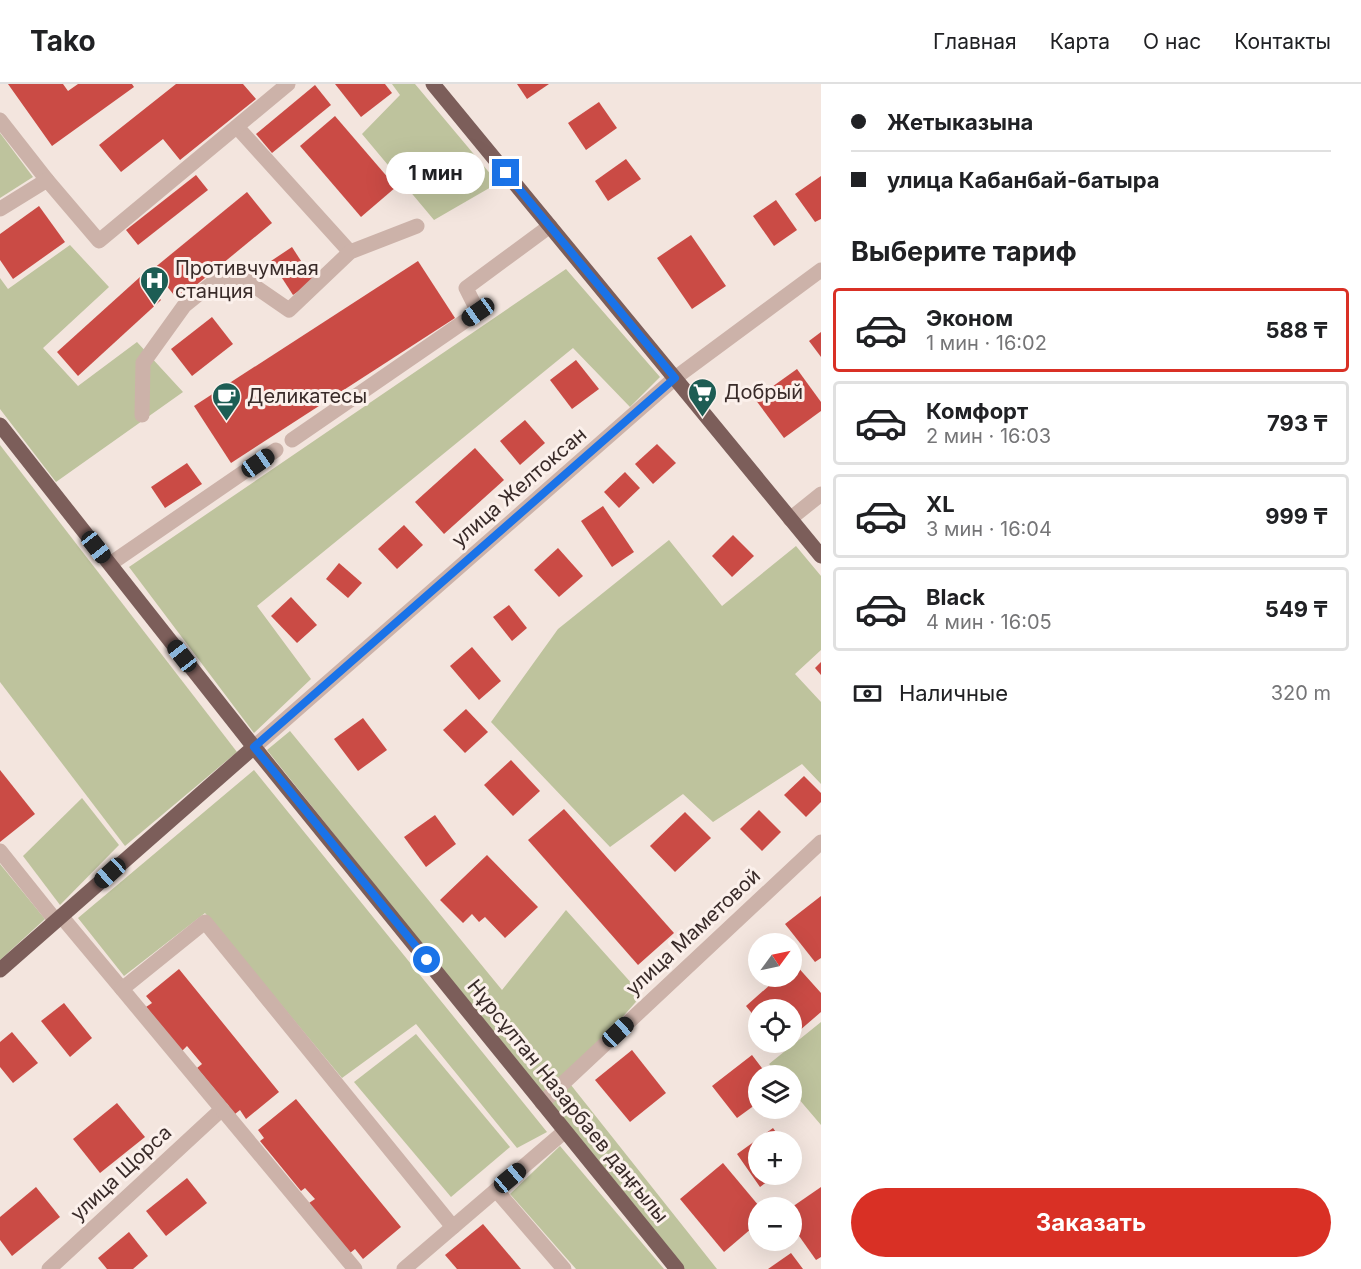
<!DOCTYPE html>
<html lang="ru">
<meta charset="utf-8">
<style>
body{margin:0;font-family:Inter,sans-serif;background:#f6f6f6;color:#202124;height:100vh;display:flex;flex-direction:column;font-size:22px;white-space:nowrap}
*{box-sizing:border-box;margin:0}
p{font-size:20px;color:#757577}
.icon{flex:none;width:33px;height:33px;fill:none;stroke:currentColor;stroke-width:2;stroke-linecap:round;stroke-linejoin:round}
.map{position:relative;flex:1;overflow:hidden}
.side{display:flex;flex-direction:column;background:#fff;width:540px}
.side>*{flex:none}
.guide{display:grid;align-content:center;height:132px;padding:0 30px;background:#fff}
.needle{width:39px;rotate:57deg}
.buttons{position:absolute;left:748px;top:849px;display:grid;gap:12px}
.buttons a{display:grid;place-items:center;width:54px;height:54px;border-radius:50%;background:#fff;box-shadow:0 6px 24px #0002;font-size:30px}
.end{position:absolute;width:27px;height:27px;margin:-14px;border:8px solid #1a73e8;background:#fff;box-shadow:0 0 0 3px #fff}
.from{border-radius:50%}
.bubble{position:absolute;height:42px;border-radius:21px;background:#fff;box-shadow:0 6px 24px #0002;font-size:20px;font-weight:700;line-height:42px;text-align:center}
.car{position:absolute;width:18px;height:36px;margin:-18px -9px;border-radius:8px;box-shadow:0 0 4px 2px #0007;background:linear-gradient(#222 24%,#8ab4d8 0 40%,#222 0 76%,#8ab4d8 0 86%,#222 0)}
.guide b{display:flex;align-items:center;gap:21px;height:57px;font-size:22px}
.guide b+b{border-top:2px solid #e0e0e0}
.guide i{width:15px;height:15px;background:#202124}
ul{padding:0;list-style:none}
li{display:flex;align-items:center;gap:18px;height:84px;margin:0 12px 9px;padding:0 18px;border:3px solid #e0e0e0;border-radius:6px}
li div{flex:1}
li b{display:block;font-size:22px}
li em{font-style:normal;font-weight:700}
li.active{border-color:#d93025}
li>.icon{width:54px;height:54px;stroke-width:1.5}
h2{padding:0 30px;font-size:27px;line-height:72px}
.pay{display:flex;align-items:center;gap:15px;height:66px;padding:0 30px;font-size:22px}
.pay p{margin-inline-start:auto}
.button{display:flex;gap:12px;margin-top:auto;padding:12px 30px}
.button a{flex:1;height:69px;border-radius:36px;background:#d93025;color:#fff;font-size:24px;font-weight:700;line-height:69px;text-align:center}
header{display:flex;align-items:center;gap:36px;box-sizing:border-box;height:84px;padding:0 30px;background:#fff;border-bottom:2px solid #e0e0e0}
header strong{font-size:28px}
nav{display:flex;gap:33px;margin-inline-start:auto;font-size:21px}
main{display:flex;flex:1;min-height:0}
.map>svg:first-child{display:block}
</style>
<header>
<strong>Tako</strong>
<nav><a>Главная</a><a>Карта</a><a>О нас</a><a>Контакты</a></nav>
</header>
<main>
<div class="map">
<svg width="821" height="1185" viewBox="0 0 821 1185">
<rect width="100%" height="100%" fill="#f3e5de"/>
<g fill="#bec39d">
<path d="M392 0H415L498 99 434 136 362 50 400 11Z"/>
<path d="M0 49 33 93 0 114Z"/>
<path d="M70 161 109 203 43 264 78 302 137 258 183 308 56 398 0 325V194L8 205Z"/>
<path d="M566 185 660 293 630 323 573 264 257 522 311 595 254 649 129 483Z"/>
<path d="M0 361 237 668 125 762 0 598Z"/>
<path d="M669 456 722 522 796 462 821 492V566L795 590 821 618V700L802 680 713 738 683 710 610 763 491 638 558 545Z"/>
<path d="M290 647 502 906 566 826 642 911 567 996 717 1185H681L267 666Z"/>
<path d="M254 686 547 1048 517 1064 416 940 342 994 205 829 124 892 78 834Z"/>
<path d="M82 714 119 761 60 821 23 772Z"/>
<path d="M0 780 45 835 0 876Z"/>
<path d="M821 938V1041L792 1007V992L778 991 769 980Z"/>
<path d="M416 950 510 1063 451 1113 354 998Z"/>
<path d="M560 1062 664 1185H576L510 1110Z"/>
</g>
<g fill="#ca4b45">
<path d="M8 0H63L68 7 78 0H132L134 3 52 62Z"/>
<path d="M176 0H243L256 15 180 76 163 55 121 88 99 61Z"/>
<path d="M335 0H385L392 9 361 33Z"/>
<path d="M517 0H549L527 15Z"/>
<path d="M315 1 331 21 272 69 256 50Z"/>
<path d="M599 18 617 44 586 66 568 39Z"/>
<path d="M335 32 396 103 361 133 300 62Z"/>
<path d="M626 75 641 95 608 117 595 97Z"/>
<path d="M196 91 208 106 138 161 126 146Z"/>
<path d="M821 92V135L815 138 795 110Z"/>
<path d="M247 108 272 139 178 216 153 185Z"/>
<path d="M776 116 797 146 774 162 753 132Z"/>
<path d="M39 122 65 158 13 195 0 176V150Z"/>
<path d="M691 151 726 202 692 225 657 174Z"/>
<path d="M292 163 314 197 293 211 271 177Z"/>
<path d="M418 177 455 234 231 379 194 322Z"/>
<path d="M140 193 161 216 78 292 57 268Z"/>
<path d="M212 233 233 260 192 292 171 265Z"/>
<path d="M821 248V273L809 257Z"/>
<path d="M576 276 599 305 572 325 550 296Z"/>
<path d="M797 285 821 318V327L784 354 755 315Z"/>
<path d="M525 336 545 359 520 381 500 357Z"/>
<path d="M657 360 676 379 653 400 635 380Z"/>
<path d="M475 364 504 396 444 450 415 418Z"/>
<path d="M187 379 202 400 165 424 151 403Z"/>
<path d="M625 388 640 404 619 424 604 408Z"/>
<path d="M603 422 634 468 612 483 581 437Z"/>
<path d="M404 441 423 461 397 485 378 465Z"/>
<path d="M733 451 754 472 732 493 712 472Z"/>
<path d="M558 464 583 492 559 513 534 486Z"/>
<path d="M339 479 362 499 348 514 326 495Z"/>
<path d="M291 513 317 541 297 559 271 532Z"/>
<path d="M509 521 527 544 512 557 493 533Z"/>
<path d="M472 563 501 597 479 616 450 582Z"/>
<path d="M821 578V591L815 584Z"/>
<path d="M466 625 488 648 465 669 443 646Z"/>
<path d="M363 634 387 666 358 687 334 655Z"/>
<path d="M511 676 540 707 513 732 484 701Z"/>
<path d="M0 686 35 730 0 758Z"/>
<path d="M804 692 821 709V718L806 733 784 711Z"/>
<path d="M564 725 674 849 638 881 528 756Z"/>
<path d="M759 726 781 748 762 767 740 745Z"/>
<path d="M685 728 711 754 675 788 650 762Z"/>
<path d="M435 731 456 760 426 783 404 753Z"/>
<path d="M487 771 538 823 505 854 485 833 479 838 472 830 463 839 440 816Z"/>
<path d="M821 812V874L815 878 785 840Z"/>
<path d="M795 880 821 909V928L792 953V926H759V938L746 922 780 892H792V882Z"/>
<path d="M179 885 279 1008 246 1035 240 1026 235 1030 197 984 202 980 187 962 182 967 146 923 152 919 146 912Z"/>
<path d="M64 919 92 954 70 973 41 937Z"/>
<path d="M12 948 38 979 13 999 0 983V958Z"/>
<path d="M632 966 666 1009 630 1038 595 996Z"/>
<path d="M752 971 768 992H759V1018L737 1034 712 1002Z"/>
<path d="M296 1015 401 1143 363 1175 355 1165 350 1169 309 1119 315 1115 305 1104 301 1107 260 1057 264 1054 258 1046Z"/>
<path d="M117 1019 145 1053 100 1089 73 1055Z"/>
<path d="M773 1044 783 1058H759V1090H777L760 1103 737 1070Z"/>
<path d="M723 1079 759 1122V1138L724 1168 680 1115Z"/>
<path d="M187 1094 207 1119 166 1152 146 1127Z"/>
<path d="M36 1103 60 1133 12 1172 0 1156V1133Z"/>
<path d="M821 1103V1173L816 1176 792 1142V1123Z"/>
<path d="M483 1140 521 1185H457L445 1171Z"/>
<path d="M129 1148 148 1172 133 1185H107L98 1174Z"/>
<path d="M791 1169 803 1185H768Z"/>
</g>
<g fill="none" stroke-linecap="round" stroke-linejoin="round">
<g stroke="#ccb2a9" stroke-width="15">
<path d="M0 36 47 96"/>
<path d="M237 43 350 168"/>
<path d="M0 125 47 96 99 157 288 0"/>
<path d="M142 331 143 279 184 222 216 196 241 193 289 226 350 168 417 142"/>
<path d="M292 356 478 228 466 204 550 142"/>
<path d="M790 435 821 410"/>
<path d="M110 480 276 366"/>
<path d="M254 663 675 294 821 186"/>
<path d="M0 767 56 837"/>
<path d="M61 832 122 905"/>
<path d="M542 1019 821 758"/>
<path d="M496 1106 564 1185"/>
<path d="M49 1185 222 1025"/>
<path d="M355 1185 122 905 205 838 453 1143"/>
<path d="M404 1185 565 1047"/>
</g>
<g stroke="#7c5e5a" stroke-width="15">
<path d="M433 0 821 472"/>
<path d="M0 341 254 663 677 1185"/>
<path d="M0 886 254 663"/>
</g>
</g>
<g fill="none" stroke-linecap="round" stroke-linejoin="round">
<path stroke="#1a73e8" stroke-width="8" d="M427 876 254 663 675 294 506 89"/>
</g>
<defs>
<symbol id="hospital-pin" viewBox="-11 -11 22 30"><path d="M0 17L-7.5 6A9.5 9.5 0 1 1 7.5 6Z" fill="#1d5d54" stroke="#fbf0eb"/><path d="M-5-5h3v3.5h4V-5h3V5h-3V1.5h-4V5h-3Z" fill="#fff"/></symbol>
<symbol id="supermarket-pin" viewBox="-11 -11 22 30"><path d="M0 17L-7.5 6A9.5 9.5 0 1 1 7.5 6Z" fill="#1d5d54" stroke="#fbf0eb"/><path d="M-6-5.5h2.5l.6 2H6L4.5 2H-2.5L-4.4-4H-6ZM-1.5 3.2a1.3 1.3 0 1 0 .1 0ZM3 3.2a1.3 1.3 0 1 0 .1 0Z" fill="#fff"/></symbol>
<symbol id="cafe-pin" viewBox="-11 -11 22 30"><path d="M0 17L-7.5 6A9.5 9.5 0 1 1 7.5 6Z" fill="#1d5d54" stroke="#fbf0eb"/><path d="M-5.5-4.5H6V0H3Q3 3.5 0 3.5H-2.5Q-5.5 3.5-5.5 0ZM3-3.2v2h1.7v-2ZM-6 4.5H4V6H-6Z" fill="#fff"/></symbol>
</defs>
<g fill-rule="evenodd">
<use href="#hospital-pin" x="138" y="180" width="33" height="45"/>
<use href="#supermarket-pin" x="686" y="292" width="33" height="45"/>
<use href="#cafe-pin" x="210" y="296" width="33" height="45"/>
</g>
<g text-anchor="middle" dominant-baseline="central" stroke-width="6" stroke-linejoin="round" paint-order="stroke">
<g font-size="20" fill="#392b29" stroke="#fbf0eb" text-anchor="start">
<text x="175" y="184">Противчумная<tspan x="175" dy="23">станция</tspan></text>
<text x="724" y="308">Добрый</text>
<text x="247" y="312">Деликатесы</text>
</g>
<g font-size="20" fill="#392b29" stroke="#fbf0eb">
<text transform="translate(519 403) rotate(-41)">улица Желтоксан</text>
<text transform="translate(693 848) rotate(-43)">улица Маметовой</text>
<text transform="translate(568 1017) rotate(51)">Нұрсұлтан Назарбаев даңғылы</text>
<text transform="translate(121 1089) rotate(-43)">улица Щорса</text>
</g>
</g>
</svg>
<div class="buttons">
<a><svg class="needle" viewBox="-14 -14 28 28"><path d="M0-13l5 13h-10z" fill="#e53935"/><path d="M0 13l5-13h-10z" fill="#757577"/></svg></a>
<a><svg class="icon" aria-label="locate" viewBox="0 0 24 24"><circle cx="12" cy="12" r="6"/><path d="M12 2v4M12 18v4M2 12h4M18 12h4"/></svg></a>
<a><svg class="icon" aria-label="layers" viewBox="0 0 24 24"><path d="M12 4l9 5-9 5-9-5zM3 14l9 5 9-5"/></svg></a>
<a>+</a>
<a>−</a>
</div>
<i class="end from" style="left:427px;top:876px"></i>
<i class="end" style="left:506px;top:89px"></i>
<div class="bubble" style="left:386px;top:68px;width:99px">1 мин</div>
<i class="car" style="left:478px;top:228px;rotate:235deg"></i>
<i class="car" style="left:258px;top:379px;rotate:55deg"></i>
<i class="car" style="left:96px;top:463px;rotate:142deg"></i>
<i class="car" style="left:182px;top:572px;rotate:322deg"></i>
<i class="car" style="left:110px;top:789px;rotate:228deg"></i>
<i class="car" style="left:618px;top:948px;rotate:47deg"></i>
<i class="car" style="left:510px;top:1094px;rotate:50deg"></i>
</div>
<section class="side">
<div class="guide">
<b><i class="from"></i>Жетыказына</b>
<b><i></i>улица Кабанбай-батыра</b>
</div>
<h2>Выберите тариф</h2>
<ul>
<li class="active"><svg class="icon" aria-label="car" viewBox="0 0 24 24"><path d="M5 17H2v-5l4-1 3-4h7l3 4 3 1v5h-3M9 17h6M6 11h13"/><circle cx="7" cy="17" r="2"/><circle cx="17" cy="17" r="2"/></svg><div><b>Эконом</b><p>1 мин · 16:02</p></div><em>588 ₸</em></li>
<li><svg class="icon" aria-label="car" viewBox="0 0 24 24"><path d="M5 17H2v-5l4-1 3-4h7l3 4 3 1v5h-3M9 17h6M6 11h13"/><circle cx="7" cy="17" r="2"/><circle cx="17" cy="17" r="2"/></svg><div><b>Комфорт</b><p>2 мин · 16:03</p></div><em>793 ₸</em></li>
<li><svg class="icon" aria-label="car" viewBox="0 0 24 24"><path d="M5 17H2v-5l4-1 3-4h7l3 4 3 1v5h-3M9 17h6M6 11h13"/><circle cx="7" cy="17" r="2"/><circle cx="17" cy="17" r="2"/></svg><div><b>XL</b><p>3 мин · 16:04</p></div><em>999 ₸</em></li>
<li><svg class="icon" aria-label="car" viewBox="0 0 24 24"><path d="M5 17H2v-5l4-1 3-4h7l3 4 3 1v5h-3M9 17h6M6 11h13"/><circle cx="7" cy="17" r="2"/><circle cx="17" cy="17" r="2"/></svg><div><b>Black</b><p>4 мин · 16:05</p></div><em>549 ₸</em></li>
</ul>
<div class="pay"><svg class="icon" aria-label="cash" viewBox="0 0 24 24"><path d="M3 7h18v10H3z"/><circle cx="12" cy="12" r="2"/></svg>Наличные<p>320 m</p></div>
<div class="button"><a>Заказать</a></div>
</section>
</main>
